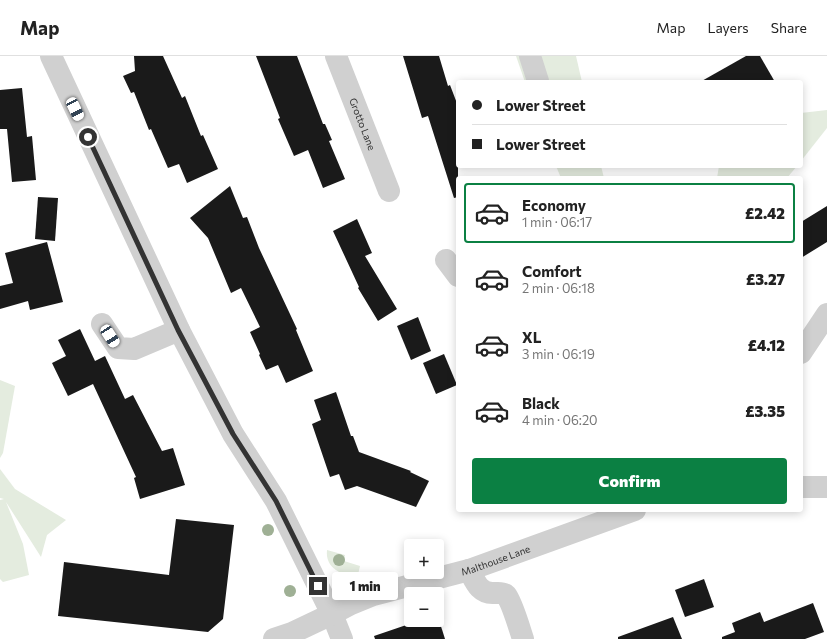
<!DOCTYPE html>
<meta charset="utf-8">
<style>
body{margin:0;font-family:Commissioner,sans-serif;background:#f2f2f2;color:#222;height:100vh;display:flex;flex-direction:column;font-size:15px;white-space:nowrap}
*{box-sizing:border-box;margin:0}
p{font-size:13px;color:#767676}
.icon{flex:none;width:22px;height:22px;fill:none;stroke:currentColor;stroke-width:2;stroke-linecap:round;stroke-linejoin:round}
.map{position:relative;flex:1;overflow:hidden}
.drawer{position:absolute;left:456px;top:120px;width:347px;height:336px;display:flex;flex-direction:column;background:#fff;border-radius:4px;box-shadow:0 2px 10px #0003}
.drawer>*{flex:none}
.guide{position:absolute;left:456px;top:24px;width:347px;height:88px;border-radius:4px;box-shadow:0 2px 10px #0003;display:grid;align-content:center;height:88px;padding:0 16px;background:#fff}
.buttons{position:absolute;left:404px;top:483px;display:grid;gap:8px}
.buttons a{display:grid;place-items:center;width:40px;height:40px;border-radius:4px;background:#fff;box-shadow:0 2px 10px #0003;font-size:20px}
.end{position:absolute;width:18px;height:18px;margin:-9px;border:5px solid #333;background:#fff;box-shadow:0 0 0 2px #fff}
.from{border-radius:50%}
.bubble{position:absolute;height:28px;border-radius:4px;background:#fff;box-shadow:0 2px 10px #0003;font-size:13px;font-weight:800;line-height:28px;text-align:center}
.car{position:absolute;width:12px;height:24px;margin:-12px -6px;border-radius:5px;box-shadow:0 0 3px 1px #0007;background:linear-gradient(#fff 24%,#345 0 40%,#fff 0 76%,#345 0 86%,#fff 0)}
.guide b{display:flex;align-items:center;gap:14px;height:38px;font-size:15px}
.guide b+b{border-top:1px solid #e0e0e0}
.guide i{width:10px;height:10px;background:#222}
ul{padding:7px 0 0;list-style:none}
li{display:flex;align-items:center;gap:12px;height:60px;margin:0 8px 6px;padding:0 8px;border:2px solid transparent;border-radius:4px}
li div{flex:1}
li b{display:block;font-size:15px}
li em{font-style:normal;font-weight:800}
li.on{border-color:#0b8043}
li>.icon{width:36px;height:36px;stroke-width:1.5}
.primary-button{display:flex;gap:8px;margin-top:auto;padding:8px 16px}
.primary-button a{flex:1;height:46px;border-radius:4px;background:#0b8043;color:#fff;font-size:16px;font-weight:800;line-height:46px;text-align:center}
header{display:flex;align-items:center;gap:24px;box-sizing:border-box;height:56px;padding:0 20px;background:#fff;border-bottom:1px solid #e0e0e0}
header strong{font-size:19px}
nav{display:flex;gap:22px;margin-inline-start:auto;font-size:14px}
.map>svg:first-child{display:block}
</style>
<header>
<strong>Map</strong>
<nav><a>Map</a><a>Layers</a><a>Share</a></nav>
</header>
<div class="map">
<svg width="827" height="583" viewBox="0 0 827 583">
<rect width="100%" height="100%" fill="#fff"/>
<g fill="#e4ecdf">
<path d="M516 0H576L582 26H525Z"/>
<path d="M827 54V72L801 105V57Z"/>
<path d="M556 110H601L604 122H561Z"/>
<path d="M719 110H797L787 122H717Z"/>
<path d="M0 324 15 330 3 397 0 402Z"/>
<path d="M0 413 15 433 66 464 47 479 41 501 6 446 23 488 29 519 3 526 0 523V444L4 443 0 442Z"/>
<path d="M327 494 345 499 344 505 360 510 357 523C342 518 325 513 327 494Z"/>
</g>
<g fill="#1a1a1a">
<path d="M134 0H163L182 42 185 40 201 80 203 79 218 113 187 127 179 108 168 112 151 73 149 74 134 36 131 37 123 20 135 15Z"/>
<path d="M256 0H297L323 68H325L332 84 329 85 345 123 323 132 308 94 294 100 278 63 280 62Z"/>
<path d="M403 0H439L448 30 450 29 458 50V141L454 142 428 60 422 62Z"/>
<path d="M746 0H760L775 26H700Z"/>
<path d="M22 32 27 81 32 80 36 124 12 126 7 73H0V34Z"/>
<path d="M230 130 243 162 247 161 259 192 297 273 296 274 313 315 286 327 278 309 266 314 259 299 260 298 250 276 260 271 241 232 231 237 208 182 190 162Z"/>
<path d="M38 141 58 142 55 185 35 183Z"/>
<path d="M827 150V186L801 202V166Z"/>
<path d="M357 163 372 197 365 200 397 253 378 265 358 232 359 231 333 175Z"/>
<path d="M47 186 63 246 30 254 28 245 0 253V230L13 227 5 197Z"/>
<path d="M418 261 431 295 411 304 397 270Z"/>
<path d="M80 273 95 305 105 300 125 343 133 339 162 395 173 392 185 429 140 443 134 422 136 421 93 328 68 340 52 307 66 300 58 284Z"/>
<path d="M444 298 457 329 436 338 423 307Z"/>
<path d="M336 336 351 380H353L359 396 411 415 410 416 429 425 416 451 357 430 345 434 339 418 330 421 312 368 321 364 314 344Z"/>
<path d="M176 463 234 469 223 563 208 576 58 560 64 506 169 519Z"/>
<path d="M704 523 714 551 685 561 675 534Z"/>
<path d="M813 547 824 576 805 583H722V581L735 576 732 567 760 556 764 566Z"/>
<path d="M673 561 682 583H618V581Z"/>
<path d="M421 564H439L445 583H375L374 580Z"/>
</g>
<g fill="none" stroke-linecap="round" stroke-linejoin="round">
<g stroke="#d0d0d0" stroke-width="22">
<path d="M51 0 179 274 233 378 276 445 332 558 342 583"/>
<path id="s1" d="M336 0 389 135"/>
<path d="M530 0 538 25"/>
<path d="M446 204 458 220"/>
<path d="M102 268 118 292 134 293 179 274"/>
<path d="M801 297 827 258"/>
<path d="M801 431H827"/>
<path d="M469 514C475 525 479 538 494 537 498 537 503 536 506 539 512 546 520 574 523 583"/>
<path id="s2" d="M274 583 292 577 332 558 351 548 373 539 469 514 635 454"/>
</g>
</g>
<g fill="#9fb095">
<circle cx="268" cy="474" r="6"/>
<circle cx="339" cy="504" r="6"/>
<circle cx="290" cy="535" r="6"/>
</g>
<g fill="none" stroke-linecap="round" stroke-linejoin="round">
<path stroke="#333" stroke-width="5" d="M88 81 178 274 233 378 276 445 318 530"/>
</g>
<g text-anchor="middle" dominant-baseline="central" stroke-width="4" stroke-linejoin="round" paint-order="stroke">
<g font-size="10" fill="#333" stroke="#fff">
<text stroke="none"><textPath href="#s1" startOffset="73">Grotto Lane</textPath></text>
<text stroke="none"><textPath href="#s2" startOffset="236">Malthouse Lane</textPath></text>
</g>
</g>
</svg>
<div class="buttons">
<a>+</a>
<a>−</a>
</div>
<i class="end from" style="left:88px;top:81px"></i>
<i class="end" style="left:318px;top:530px"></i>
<div class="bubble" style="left:332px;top:516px;width:66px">1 min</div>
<i class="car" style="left:75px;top:53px;rotate:154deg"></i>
<i class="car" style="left:110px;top:280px;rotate:147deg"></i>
<div class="guide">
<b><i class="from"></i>Lower Street</b>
<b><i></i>Lower Street</b>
</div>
<section class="drawer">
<ul>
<li class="on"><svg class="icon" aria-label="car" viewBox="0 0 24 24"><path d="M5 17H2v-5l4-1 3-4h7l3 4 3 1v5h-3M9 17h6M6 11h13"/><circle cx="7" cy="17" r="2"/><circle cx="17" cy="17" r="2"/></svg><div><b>Economy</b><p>1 min · 06:17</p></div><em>£2.42</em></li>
<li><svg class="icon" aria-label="car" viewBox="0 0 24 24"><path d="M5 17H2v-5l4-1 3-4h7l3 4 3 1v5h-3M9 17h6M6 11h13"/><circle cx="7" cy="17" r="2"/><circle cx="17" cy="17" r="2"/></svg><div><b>Comfort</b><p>2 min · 06:18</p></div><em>£3.27</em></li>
<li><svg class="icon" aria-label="car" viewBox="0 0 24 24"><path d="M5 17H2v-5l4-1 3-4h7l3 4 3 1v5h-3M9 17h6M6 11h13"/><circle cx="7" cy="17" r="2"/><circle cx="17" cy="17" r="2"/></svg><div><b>XL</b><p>3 min · 06:19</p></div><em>£4.12</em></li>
<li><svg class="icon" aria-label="car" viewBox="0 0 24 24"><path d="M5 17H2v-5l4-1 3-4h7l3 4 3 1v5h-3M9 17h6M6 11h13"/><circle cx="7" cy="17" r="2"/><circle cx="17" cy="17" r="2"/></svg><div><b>Black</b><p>4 min · 06:20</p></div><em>£3.35</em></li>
</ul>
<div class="primary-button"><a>Confirm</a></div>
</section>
</div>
